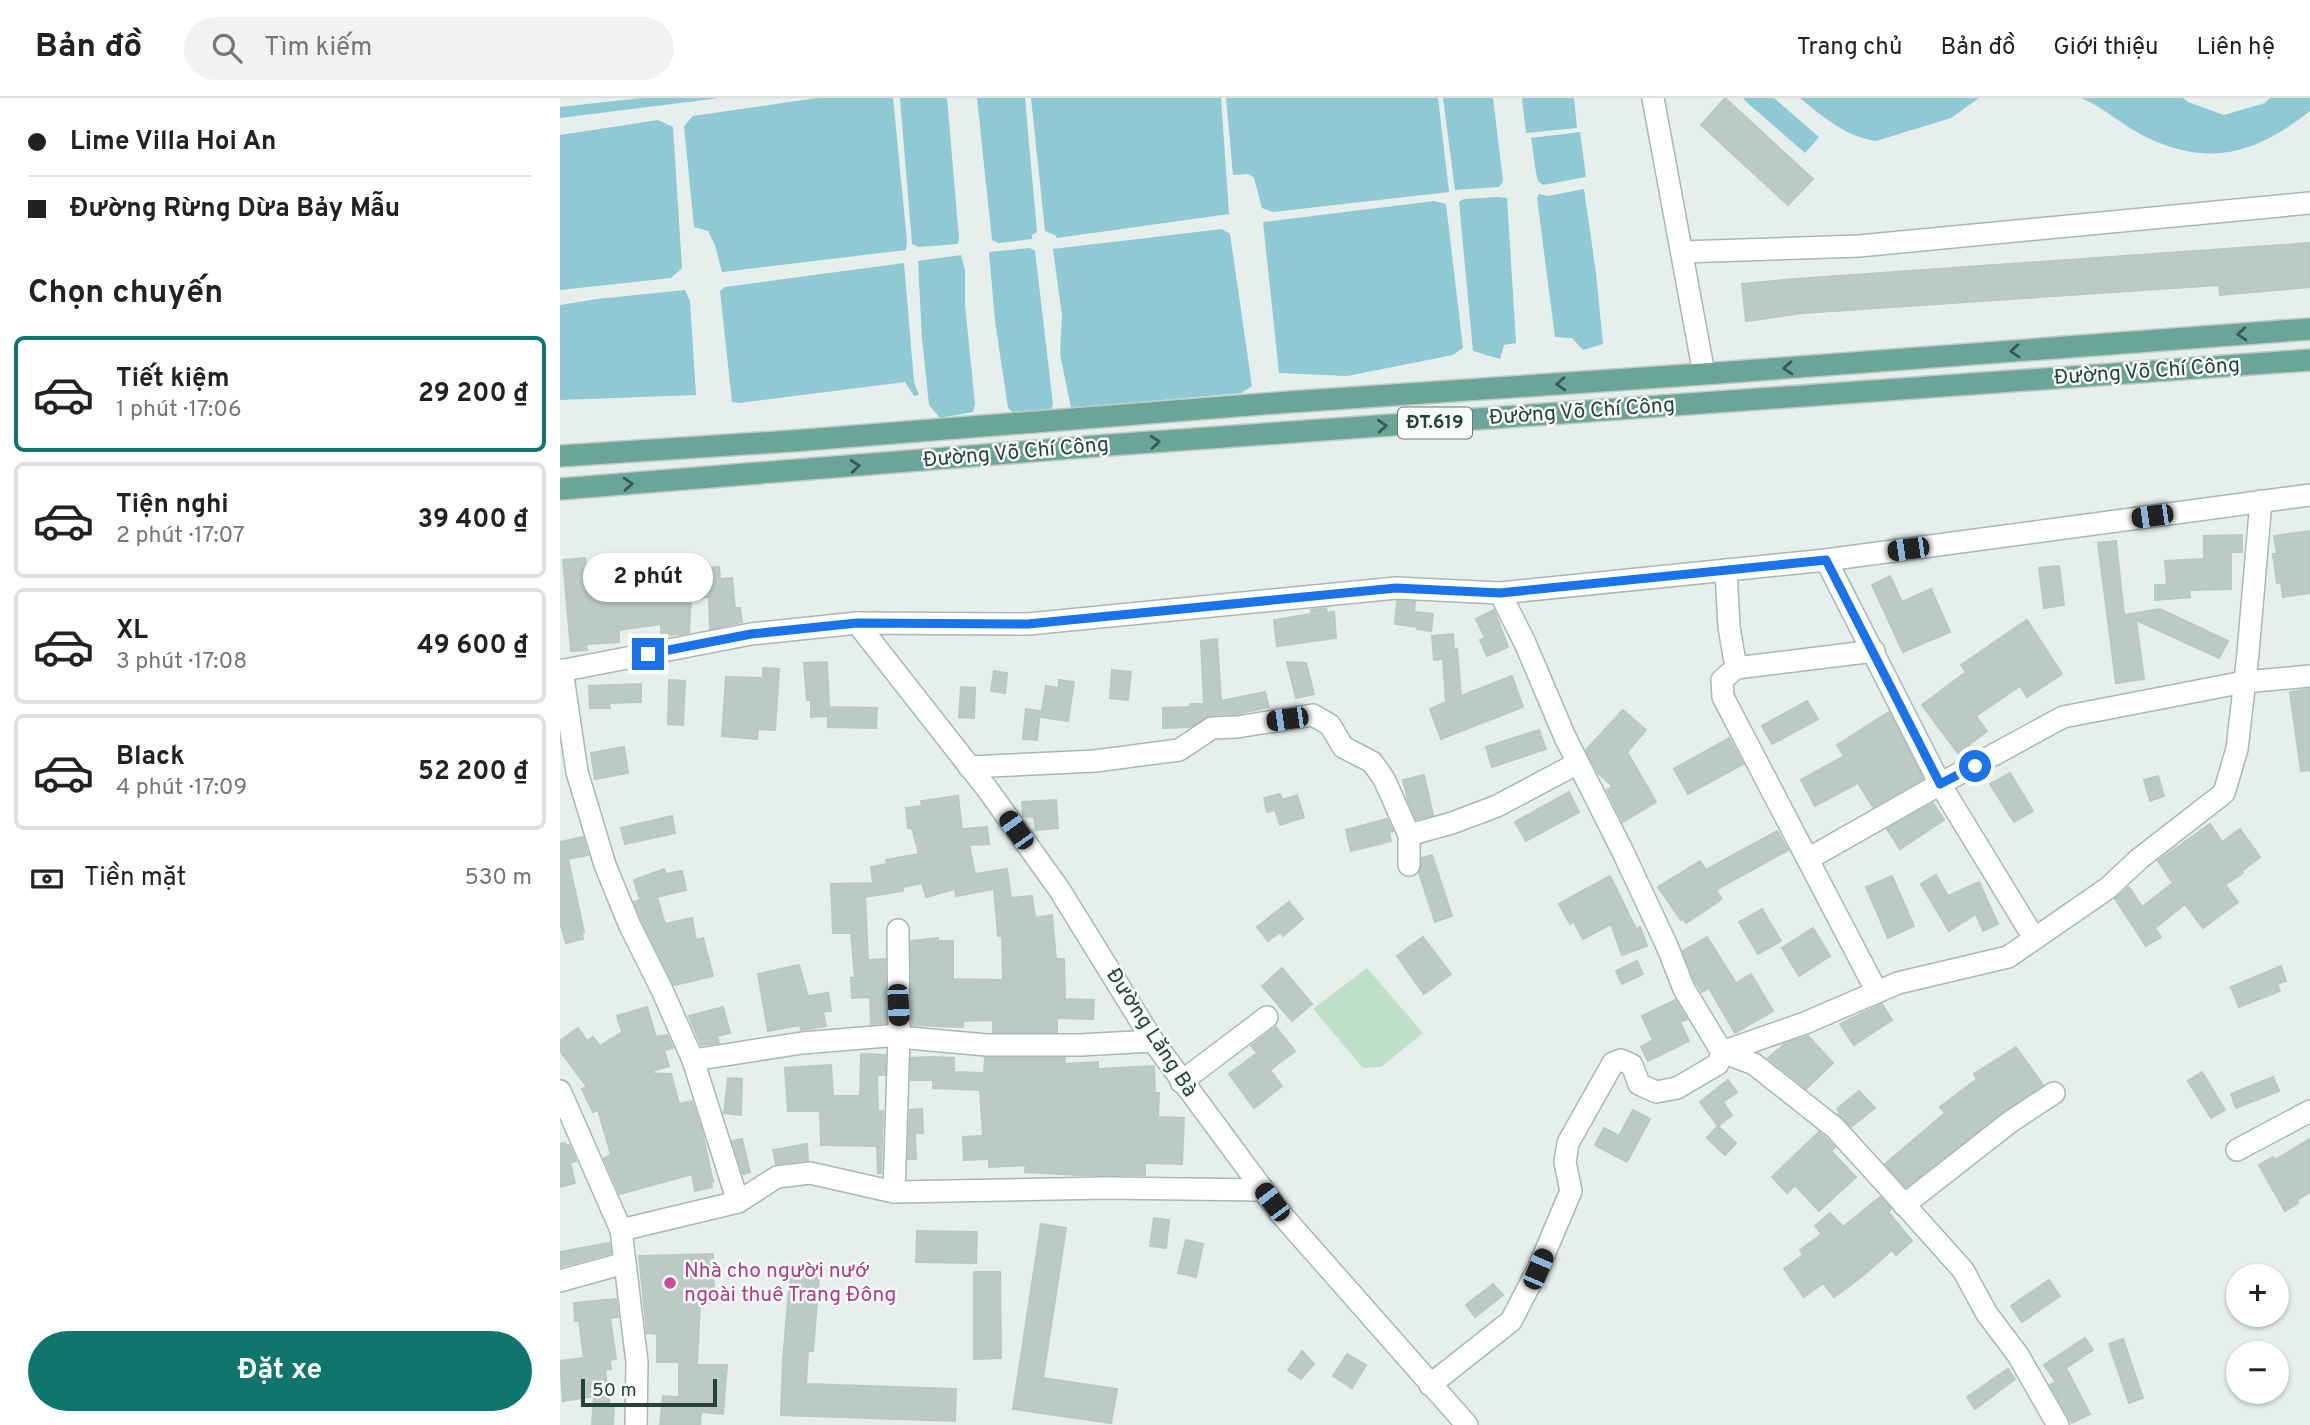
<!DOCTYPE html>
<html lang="vi">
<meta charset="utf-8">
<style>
body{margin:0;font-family:Overpass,sans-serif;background:#f2f2f2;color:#222;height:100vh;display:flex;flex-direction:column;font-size:26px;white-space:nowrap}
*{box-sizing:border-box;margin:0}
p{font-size:23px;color:#767676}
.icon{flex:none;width:38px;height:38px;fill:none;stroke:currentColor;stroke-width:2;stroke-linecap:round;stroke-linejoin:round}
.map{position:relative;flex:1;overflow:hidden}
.details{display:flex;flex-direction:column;background:#fff;width:560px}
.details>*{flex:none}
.banner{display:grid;align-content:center;height:154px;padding:0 28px;background:#fff}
.buttons{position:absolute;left:1666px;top:1166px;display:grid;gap:14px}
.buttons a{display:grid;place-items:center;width:63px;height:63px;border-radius:50%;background:#fff;box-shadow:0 2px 5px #0004;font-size:35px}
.scale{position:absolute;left:21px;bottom:18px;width:136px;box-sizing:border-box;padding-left:7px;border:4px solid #24423a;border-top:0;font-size:19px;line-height:24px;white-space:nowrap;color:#24423a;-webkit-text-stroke:5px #f7fbf9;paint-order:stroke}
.end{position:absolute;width:32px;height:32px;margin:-16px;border:9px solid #1a73e8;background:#fff;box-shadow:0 0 0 4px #fff}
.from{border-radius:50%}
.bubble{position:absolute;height:49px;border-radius:24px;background:#fff;box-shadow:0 2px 5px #0004;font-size:23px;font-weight:700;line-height:49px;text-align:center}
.car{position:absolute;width:21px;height:42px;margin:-21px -10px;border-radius:9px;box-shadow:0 0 5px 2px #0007;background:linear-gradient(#222 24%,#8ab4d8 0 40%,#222 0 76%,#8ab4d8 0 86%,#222 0)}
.banner b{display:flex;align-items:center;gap:24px;height:66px;font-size:26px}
.banner b+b{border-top:2px solid #e0e0e0}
.banner i{width:18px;height:18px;background:#222}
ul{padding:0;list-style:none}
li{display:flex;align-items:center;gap:21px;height:116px;margin:0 14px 10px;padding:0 14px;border:4px solid #e0e0e0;border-radius:10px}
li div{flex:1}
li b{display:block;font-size:26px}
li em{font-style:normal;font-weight:700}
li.current{border-color:#0f766e}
li>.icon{width:63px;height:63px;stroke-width:1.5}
h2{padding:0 28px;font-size:32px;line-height:84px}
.pay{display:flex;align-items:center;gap:18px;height:77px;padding:0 28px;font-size:26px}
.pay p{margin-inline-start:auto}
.button{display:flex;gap:14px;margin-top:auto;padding:14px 28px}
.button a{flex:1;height:80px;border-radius:42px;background:#0f766e;color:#fff;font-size:28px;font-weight:700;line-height:80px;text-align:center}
header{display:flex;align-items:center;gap:42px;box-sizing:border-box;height:98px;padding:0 35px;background:#fff;border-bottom:2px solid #e0e0e0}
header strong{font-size:33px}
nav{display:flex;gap:38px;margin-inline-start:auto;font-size:24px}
.search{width:490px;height:63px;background:#f2f2f2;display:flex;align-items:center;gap:18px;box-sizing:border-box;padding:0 24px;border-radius:38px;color:#767676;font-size:26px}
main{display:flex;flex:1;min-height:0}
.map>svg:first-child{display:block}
</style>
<header>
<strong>Bản đồ</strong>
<div class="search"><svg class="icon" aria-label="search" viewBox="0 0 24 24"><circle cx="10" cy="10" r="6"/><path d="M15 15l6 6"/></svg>Tìm kiếm</div>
<nav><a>Trang chủ</a><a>Bản đồ</a><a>Giới thiệu</a><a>Liên hệ</a></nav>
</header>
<main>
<section class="details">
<div class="banner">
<b><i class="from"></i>Lime Villa Hoi An</b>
<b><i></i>Đường Rừng Dừa Bảy Mẫu</b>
</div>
<h2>Chọn chuyến</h2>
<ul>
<li class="current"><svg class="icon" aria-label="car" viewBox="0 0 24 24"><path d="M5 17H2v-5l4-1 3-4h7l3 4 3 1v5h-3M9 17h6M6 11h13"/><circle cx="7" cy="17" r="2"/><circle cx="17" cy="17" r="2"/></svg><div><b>Tiết kiệm</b><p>1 phút · 17:06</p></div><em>29 200 ₫</em></li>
<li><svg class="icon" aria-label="car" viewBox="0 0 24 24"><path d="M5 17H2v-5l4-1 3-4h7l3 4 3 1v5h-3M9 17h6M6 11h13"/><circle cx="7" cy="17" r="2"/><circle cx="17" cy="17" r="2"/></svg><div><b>Tiện nghi</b><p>2 phút · 17:07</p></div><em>39 400 ₫</em></li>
<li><svg class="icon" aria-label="car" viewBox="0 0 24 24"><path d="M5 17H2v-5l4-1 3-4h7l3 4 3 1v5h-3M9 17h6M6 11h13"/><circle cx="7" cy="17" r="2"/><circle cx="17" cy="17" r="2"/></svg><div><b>XL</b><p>3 phút · 17:08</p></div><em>49 600 ₫</em></li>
<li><svg class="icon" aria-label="car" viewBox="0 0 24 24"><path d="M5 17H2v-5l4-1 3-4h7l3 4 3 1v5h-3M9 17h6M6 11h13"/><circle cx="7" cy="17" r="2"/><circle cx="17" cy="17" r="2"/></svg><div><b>Black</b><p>4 phút · 17:09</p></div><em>52 200 ₫</em></li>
</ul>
<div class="pay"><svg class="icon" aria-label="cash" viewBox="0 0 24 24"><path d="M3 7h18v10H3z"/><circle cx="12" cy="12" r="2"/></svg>Tiền mặt<p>530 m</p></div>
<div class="button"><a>Đặt xe</a></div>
</section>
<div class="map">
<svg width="1750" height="1327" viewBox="0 0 1750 1327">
<rect width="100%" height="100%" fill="#e6efeb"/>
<path fill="#bfe0c8" d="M807 870 863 935 821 969 803 970 753 911Z"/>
<g fill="#8ec9d4">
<path d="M82 0H160L0 20V9Z"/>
<path d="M257 0H333L347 143 346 152 162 174 155 147 148 133 134 129 124 28 133 18Z"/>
<path d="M340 0H387L399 140 398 146 359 149 352 146Z"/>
<path d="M417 0H465L477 134 472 137V141L439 145 432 142Z"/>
<path d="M471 0H661L669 116 497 140 495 137 485 133Z"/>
<path d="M666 0H878L889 94 713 114 702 110 694 80 688 76 673 77Z"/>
<path d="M883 0H933L943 83 939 89 895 92Z"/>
<path d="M962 0H1014L1017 30 966 35Z"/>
<path d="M1185 0H1214L1259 39 1245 55 1183 1Z"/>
<path d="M1240 0H1419L1391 20 1316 43C1286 39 1262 18 1240 0Z"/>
<path d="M1521 0H1623L1628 4 1664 17 1705 5 1710 0H1750V13C1697 55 1650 70 1586 39 1563 28 1545 10 1521 0Z"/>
<path d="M98 22 113 29 122 170 111 180 0 192V37Z"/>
<path d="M1020 34 1026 79 983 87 978 83C974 68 974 55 971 40Z"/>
<path d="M1024 91 1036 175 1043 246 1023 252 1012 240 995 239 977 100 979 96 988 98Z"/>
<path d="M937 99 947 100 956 245 944 247 940 261 913 253 899 104 904 101Z"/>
<path d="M874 103 886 106 903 250 893 257 787 278 719 275 703 124Z"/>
<path d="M662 131 670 136 692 288 681 295 511 310 500 256 502 218 493 151Z"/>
<path d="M470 150 475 153 493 306 491 312 458 319 448 310 435 223 429 154Z"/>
<path d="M401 157 405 172V207L415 306 413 314 380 320 369 307 362 241 358 163Z"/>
<path d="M344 165 354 284 359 297 354 298 345 284 179 305 172 304 160 193 165 189Z"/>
<path d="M125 192 130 203 136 297 0 302V207L37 201Z"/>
</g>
<g fill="#bbcac4" stroke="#b8c9c2" stroke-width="2">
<path d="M1165 0 1253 81 1228 107 1141 27Z"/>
<path d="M1750 145V189L1660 197 1659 187 1244 215 1186 223 1182 186 1235 181Z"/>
<path d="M1750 433V495L1723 499 1721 484 1717 485 1713 456H1717L1714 438Z"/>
<path d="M1682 437V454H1671V491L1629 492 1630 499 1595 502V487H1607L1605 463 1644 461V438Z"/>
<path d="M1556 443 1564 517 1600 511 1668 543 1659 560 1576 522 1584 581 1556 585 1538 445Z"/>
<path d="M25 460 26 469 93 462 94 468 110 467V470L143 467 144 470 159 469 160 481 172 480 175 510H180L182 524 150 531 149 499H131L129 535 101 538V526L59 532V544L26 546 27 552 11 553 3 462Z"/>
<path d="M1499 468 1504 507 1484 510 1479 470Z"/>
<path d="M1330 478 1342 504 1371 491 1390 534 1343 554 1312 487Z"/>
<path d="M837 503 855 504 854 514 873 516 871 533 857 531 858 529 835 526Z"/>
<path d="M766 510 767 515 774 514 776 540 717 548 714 522 751 516V512Z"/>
<path d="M934 512 948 549 927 558 920 542 925 540 916 521Z"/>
<path d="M1467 522 1502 576 1467 599 1460 588 1416 618 1427 633 1398 655 1362 607 1406 574 1401 567Z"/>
<path d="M893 536 894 553 897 551 901 598 952 578 963 609 881 641 870 611 886 604 883 561 874 562 872 538Z"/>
<path d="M657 541 661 603 705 594 709 609 676 616 651 617 630 629 603 630V610L630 609V606H644L641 543Z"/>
<path d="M267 564 269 609 317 610 316 630 268 629V618L251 619V602H247L244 565Z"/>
<path d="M727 564 746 565 754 596 736 600Z"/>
<path d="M203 570 219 571 215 632 198 631 197 641 162 638 166 579 203 580Z"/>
<path d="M552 572 571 574 568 602 550 600Z"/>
<path d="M434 573 447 575 445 595 431 593Z"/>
<path d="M109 582 125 583 123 627 108 626Z"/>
<path d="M499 582 514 584 508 623 481 619 486 588 499 590Z"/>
<path d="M81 586V604L49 605 50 610H30L29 588Z"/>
<path d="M401 589 415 590 414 620 399 619Z"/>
<path d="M1750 591V672L1741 673 1730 594Z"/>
<path d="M1247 603 1258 621 1212 646 1202 628Z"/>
<path d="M466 611 480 613 477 642 463 641Z"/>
<path d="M1063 612 1086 632 1067 654 1096 704 1063 724 1047 692 1053 689 1038 675 1026 652Z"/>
<path d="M1329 614 1363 681 1313 709 1298 685 1255 708 1241 682 1284 658 1277 647Z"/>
<path d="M979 632 986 651 932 669 926 649Z"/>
<path d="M1169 640 1183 666 1128 696 1114 671Z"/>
<path d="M64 649 68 675 35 681 31 655Z"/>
<path d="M1450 675 1473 713 1454 724 1430 686Z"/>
<path d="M864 677 873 717 856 721 848 702 843 682Z"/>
<path d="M1598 678 1604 698 1590 703 1584 682Z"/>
<path d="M1009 694 1019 714 966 743 955 724Z"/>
<path d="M720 696 722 702 737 697 744 719 720 727 715 712 707 714 704 700Z"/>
<path d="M398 698 402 731 427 729 429 746 409 747 415 776 447 771 451 800 472 798 475 820 492 817 496 861H504L505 901 534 902 533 921 497 920V934H433V922L403 923V929L352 927 351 843 378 840V843H393V881L443 882 442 838H438L434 791 396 798 395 791 366 799 362 785 343 789V793L305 799 308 862 325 861 326 925 311 926 310 899 292 900 291 880H295L291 835H273L271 786 313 785 311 769 327 766 326 762 359 756 352 730H348L346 710 362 708 361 703Z"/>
<path d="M496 702 498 730 476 732 474 719 463 718 462 704Z"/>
<path d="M1373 705 1384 722 1340 751 1327 731Z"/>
<path d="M112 718 115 735 65 746 61 730Z"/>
<path d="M826 721H827L833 733 829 734 831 743 791 753 786 732Z"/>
<path d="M1650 726 1662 744 1680 731 1700 759 1682 773 1683 775 1665 787 1678 804 1643 830 1625 806 1595 830 1601 839 1586 848 1555 801 1569 789 1582 809 1613 785 1598 763Z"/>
<path d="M1217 733 1228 752 1156 792 1162 801 1126 825 1123 820 1121 822 1098 789 1140 763 1146 772Z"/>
<path d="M23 739 28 757 8 761 24 834H22L23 841 6 845 0 824V744Z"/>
<path d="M872 757 892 818 875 824 859 775 862 760Z"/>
<path d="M104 771 106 776 122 773 126 792 97 799 105 826 132 820 136 842 143 840 153 878 114 887 82 823 74 804 80 802 74 782Z"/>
<path d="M1376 777 1388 798 1419 784 1438 826 1423 833 1416 816 1389 833 1361 786Z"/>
<path d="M1050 778 1076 831 1080 829 1087 848 1062 857 1051 826 1023 841 1014 824 1010 826 999 806Z"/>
<path d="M1332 778 1354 828 1328 840 1306 789Z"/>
<path d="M729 804 743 821 723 838 720 834 708 843 697 829Z"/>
<path d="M1202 811 1221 843 1198 856 1179 824Z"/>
<path d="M1253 830 1270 858 1239 878 1222 850Z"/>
<path d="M863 839 891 876 864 896 837 858Z"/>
<path d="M1147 839 1176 885 1191 876 1213 913 1175 935 1149 890 1142 894 1134 881 1123 853Z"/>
<path d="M1077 863 1083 876 1062 886 1056 873Z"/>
<path d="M239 867 248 898 268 895 271 913 263 914 266 928 241 932 240 927 208 933 198 876Z"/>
<path d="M1721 868 1726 883 1717 886 1720 893 1679 909 1671 889Z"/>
<path d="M722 870 752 906 732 923 702 888Z"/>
<path d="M1115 902 1127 921 1120 924 1129 943 1088 963 1081 949 1093 942 1082 918Z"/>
<path d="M1322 906 1332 922 1294 947 1280 926Z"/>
<path d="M87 909 96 939 107 937 113 950 104 952 109 968 86 975 111 976 119 1006 132 1003 142 1033 153 1084H151L152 1089 135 1093 132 1076 60 1096 44 1060 51 1057 38 1012 33 1014 22 991 27 989 0 953V943L18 930 27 943 33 939 40 948 62 934 57 918Z"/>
<path d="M163 909 170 935 157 938 159 945 141 947 129 918Z"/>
<path d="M716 929 735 953 710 972 722 988 694 1010 669 976 697 955 691 948Z"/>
<path d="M1248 938 1273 965 1246 991 1208 960 1225 946Z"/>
<path d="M1456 949 1483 987 1442 1014 1346 1089 1325 1066 1385 1015 1380 1009 1417 981 1414 976Z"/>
<path d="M301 956 325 957V977H317L318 1013H323L321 1075H318L317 1048 261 1047 260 1013H228L225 970 271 967 273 998H300Z"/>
<path d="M373 959 394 960V974L424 975 425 960H505L504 966 538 964V971L594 968 595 995H599L598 1019 624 1020 622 1066 585 1065V1077H518L465 1074 466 1067 429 1069V1061L404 1062 403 1039 423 1038 420 992 373 990V982H351V960Z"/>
<path d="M1642 974 1665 1012 1651 1020 1628 983Z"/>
<path d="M1713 979 1719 993 1676 1010 1671 996Z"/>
<path d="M168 980 182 981 181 1017 164 1015Z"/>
<path d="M1168 982 1177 994 1163 1004 1172 1017 1158 1028 1140 1004Z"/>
<path d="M1299 993 1315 1010 1291 1029 1278 1016 1280 1015 1277 1011Z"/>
<path d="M362 1011 363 1035H355L356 1061H348L350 1012Z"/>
<path d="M1073 1012 1090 1021 1067 1064 1035 1047 1044 1030 1059 1038Z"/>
<path d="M1158 1028 1176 1045 1165 1057 1147 1040Z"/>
<path d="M1259 1034 1275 1049 1271 1053 1296 1079 1259 1113 1235 1087 1227 1095 1212 1079Z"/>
<path d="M182 1041 190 1074 183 1076 172 1043Z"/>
<path d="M1750 1041V1094L1737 1102 1738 1105 1725 1113 1699 1067 1713 1059 1715 1062Z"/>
<path d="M5 1045 6 1048 9 1047 16 1063 10 1065 15 1085 0 1089V1046Z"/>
<path d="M247 1046 248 1062 216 1066 213 1052Z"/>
<path d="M1320 1099 1331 1111 1328 1114 1352 1143 1336 1157 1332 1152 1300 1180 1274 1199 1263 1185 1244 1199 1224 1171 1243 1157 1240 1152 1262 1136 1255 1128 1270 1115 1283 1129Z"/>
<path d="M594 1120 609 1122 606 1150 590 1148Z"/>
<path d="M481 1126 506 1130 483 1280 557 1291 551 1325 453 1311Z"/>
<path d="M357 1133 417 1134 416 1165 356 1164Z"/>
<path d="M626 1142 643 1146 636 1179 618 1175Z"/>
<path d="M49 1145 51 1155 0 1169V1154Z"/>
<path d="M153 1156 154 1204 140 1205 137 1267H167L163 1316 141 1314 140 1327H100L103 1298 119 1299V1264H97V1236L87 1235 79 1158Z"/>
<path d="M231 1167 260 1168 253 1253H248L246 1286 396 1291 395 1323 221 1317 223 1262Z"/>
<path d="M414 1174H440L441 1260 414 1261Z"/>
<path d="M1489 1182 1500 1198 1462 1224 1451 1208Z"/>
<path d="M933 1186 943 1197 915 1219 906 1207Z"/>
<path d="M56 1201 58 1219 50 1220 56 1261 50 1262 51 1271 45 1272 50 1309H54L53 1327H32L34 1298 3 1303 0 1263 24 1260 19 1223H15L14 1205Z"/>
<path d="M1525 1240 1533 1252 1506 1270 1530 1316 1512 1325 1490 1287 1496 1284 1484 1267Z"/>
<path d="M1563 1241 1583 1300 1569 1305 1549 1246Z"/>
<path d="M742 1253 754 1266 741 1281 728 1272Z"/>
<path d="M787 1256 806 1267 792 1290 773 1278Z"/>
<path d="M1448 1271 1455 1281 1415 1311 1407 1299Z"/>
</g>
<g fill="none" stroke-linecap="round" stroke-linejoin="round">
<defs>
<g id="minor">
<path d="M1093 0 1144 276"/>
<path d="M1122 154 1299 148 1750 105"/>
<path d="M1266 462 1380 686 1474 840"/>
<path d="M1166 472 1169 529 1176 570"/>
<path d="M940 495 965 545 1005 639 1062 752 1107 848 1124 891 1162 954 1194 966 1275 1030 1326 1086 1403 1172 1427 1216 1458 1257 1498 1327"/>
<path d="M297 525 428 692 499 791 593 943 721 1116 907 1327"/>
<path d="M1314 553 1176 570 1162 582 1163 599 1317 894"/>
<path d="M2 572 17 674 45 767 70 828 102 892 133 962 178 1104"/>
<path d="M0 573 191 536 297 525 468 526 836 490 940 495 1266 462 1750 397"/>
<path d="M409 669 535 663 619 652 652 630 677 629 753 617 770 627 783 649 812 664 824 681 849 737V767"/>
<path d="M849 737 892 725 937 708 1018 665"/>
<path d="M1248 761 1380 686 1503 619 1684 584 1750 578"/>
<path d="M133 962 242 945 327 938 426 947H520L593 943"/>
<path d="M621 984 707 919"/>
<path d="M0 993 61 1132 77 1264 76 1327"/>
<path d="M1677 1052 1750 1013"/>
<path d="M334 1094 339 939 338 832"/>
<path d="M1344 1107 1450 1024 1494 995"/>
<path d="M61 1132 178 1104 217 1079 250 1075 334 1094 545 1090 702 1092"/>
<path d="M0 1183 65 1165"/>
<path d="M870 1287 951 1223 978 1171 1011 1093 1005 1064 1008 1045 1053 965 1061 962 1072 967 1079 986 1096 994 1117 990 1158 966 1162 954 1245 925 1338 885 1448 859 1548 790 1579 761 1664 695 1677 651 1688 555 1701 403"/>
</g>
<g id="major">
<path d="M0 358 232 343 729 304 1144 276 1750 231"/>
<path d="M0 391 549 347 1750 262"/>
</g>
</defs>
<use href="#minor" stroke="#a8b8b2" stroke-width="24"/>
<use href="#major" stroke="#c2cac8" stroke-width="24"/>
<use href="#minor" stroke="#fff" stroke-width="21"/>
<use href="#major" stroke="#6aa596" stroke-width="21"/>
</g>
<defs><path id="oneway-chevron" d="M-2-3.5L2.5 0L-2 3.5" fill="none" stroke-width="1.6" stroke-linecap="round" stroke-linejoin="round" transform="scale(1.75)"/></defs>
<g stroke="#365b51">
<use href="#oneway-chevron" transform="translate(1682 236) rotate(176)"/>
<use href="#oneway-chevron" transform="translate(1455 253) rotate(176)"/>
<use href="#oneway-chevron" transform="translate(1228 270) rotate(176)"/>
<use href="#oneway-chevron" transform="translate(1001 286) rotate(176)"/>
<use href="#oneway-chevron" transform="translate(822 328) rotate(-4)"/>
<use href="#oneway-chevron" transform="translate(595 344) rotate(-4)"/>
<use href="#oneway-chevron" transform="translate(295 368) rotate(-5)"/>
<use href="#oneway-chevron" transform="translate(68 386) rotate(-4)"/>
</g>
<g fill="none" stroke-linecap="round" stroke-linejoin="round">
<path stroke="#1a73e8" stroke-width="9" d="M88 556 191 536 297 525 468 526 836 490 940 495 1266 462 1380 686 1415 668"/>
</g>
<circle fill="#d1479c" stroke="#f7fbf9" stroke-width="2.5" cx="110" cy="1185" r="7"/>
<g text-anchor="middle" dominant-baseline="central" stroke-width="5" stroke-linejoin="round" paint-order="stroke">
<rect fill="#f7fbf9" stroke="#637a73" stroke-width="2" x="838" y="309.5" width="74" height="31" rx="5"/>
<g font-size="19" font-weight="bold" fill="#24423a">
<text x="875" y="325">ĐT.619</text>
</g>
<g font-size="21" fill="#24423a" stroke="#f7fbf9">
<text transform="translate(1587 274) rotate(-4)">Đường Võ Chí Công</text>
<text transform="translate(1022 314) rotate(-4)">Đường Võ Chí Công</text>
<text transform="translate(456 355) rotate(-5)">Đường Võ Chí Công</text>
<text transform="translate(591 935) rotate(57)">Đường Lăng Bà</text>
</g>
<g font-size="21" fill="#b23c85" stroke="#f7fbf9" text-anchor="start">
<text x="124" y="1173">Nhà cho người nướ<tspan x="124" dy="24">ngoài thuê Trang Đông</tspan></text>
</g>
</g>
</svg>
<div class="buttons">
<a>+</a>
<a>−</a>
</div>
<div class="scale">50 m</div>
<i class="end from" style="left:1415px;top:668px"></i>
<i class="end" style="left:88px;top:556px"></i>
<div class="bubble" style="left:23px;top:455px;width:130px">2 phút</div>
<i class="car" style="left:1592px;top:418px;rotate:262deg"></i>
<i class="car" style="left:1348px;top:451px;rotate:262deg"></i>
<i class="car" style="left:727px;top:621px;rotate:262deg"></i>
<i class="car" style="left:456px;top:732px;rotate:324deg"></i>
<i class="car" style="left:338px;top:907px;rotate:177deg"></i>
<i class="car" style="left:712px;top:1104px;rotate:323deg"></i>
<i class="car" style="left:978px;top:1171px;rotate:23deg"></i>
</div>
</main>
